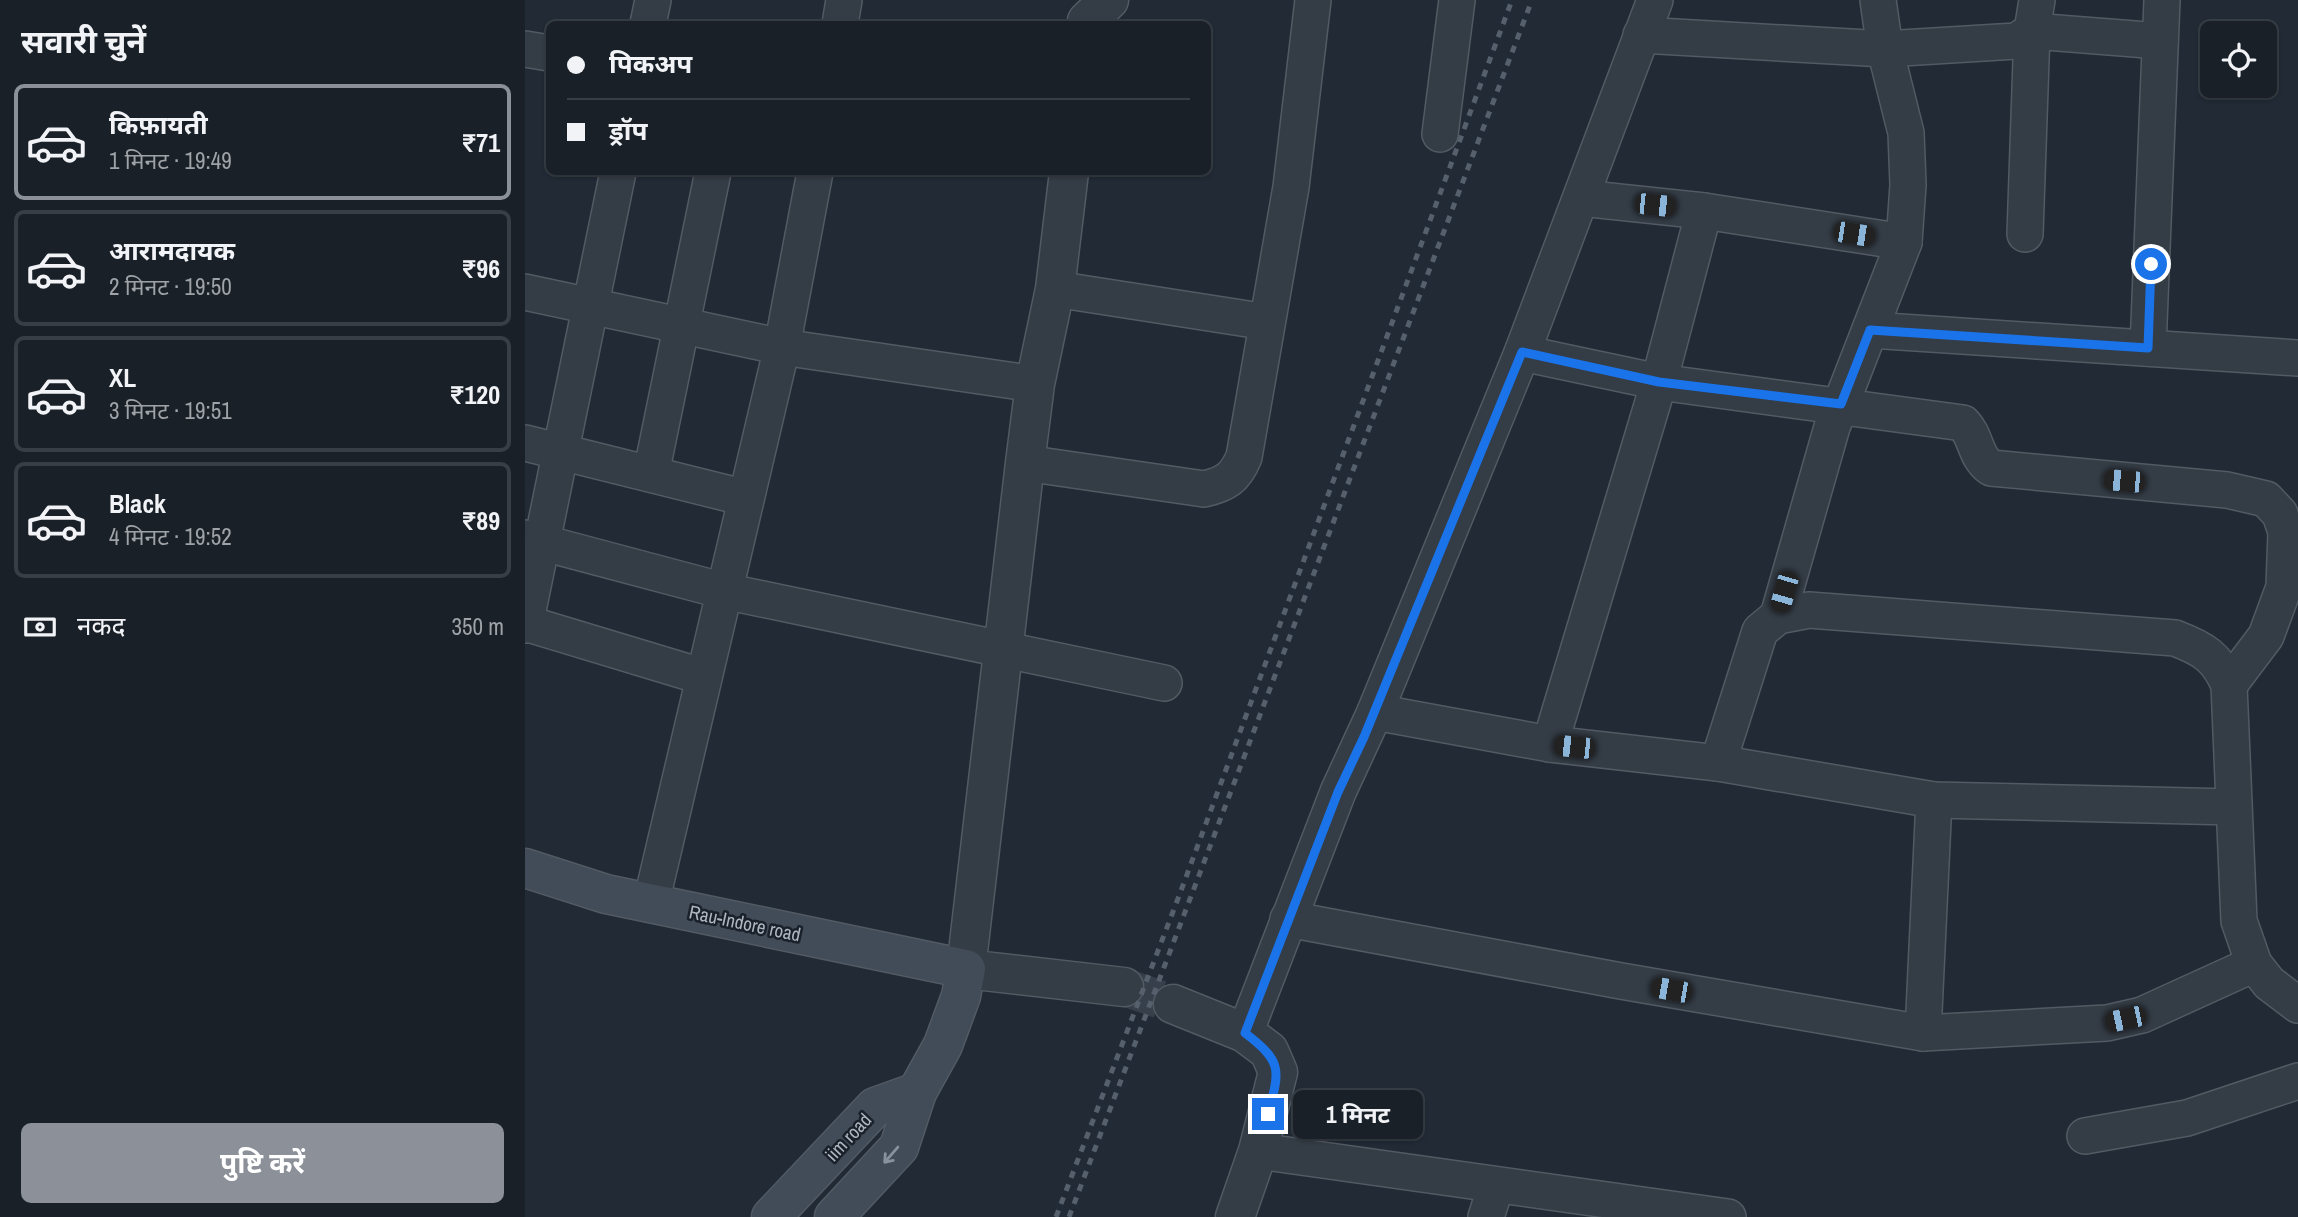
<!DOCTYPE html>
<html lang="hi">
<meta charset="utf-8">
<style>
body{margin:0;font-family:"Archivo Narrow","Noto Sans Devanagari",sans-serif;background:#222830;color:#f1f3f6;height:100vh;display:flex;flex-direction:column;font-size:26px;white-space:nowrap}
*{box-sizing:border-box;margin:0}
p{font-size:23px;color:#9fa3a8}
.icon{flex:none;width:38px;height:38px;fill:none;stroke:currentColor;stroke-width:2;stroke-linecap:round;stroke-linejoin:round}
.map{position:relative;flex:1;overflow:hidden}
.side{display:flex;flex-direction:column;background:#192028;width:525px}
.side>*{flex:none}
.top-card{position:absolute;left:21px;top:21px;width:665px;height:154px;border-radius:10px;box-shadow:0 2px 5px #0004,0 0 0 2px #373e45;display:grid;align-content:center;height:154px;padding:0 21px;background:#192028}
.buttons{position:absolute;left:1675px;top:21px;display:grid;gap:14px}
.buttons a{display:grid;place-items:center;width:77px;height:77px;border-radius:10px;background:#192028;box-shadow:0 2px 5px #0004,0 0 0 2px #373e45;font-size:35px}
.end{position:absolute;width:32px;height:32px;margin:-16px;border:9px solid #1a73e8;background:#fff;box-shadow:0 0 0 4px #fff}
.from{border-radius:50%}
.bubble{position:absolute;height:49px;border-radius:10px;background:#192028;box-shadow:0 2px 5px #0004,0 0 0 2px #373e45;font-size:23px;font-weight:700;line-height:49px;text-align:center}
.car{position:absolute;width:21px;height:42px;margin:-21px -10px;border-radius:9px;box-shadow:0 0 5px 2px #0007;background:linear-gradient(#222 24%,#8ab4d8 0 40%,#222 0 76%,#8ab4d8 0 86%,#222 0)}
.top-card b{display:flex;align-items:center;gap:24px;height:66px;font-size:26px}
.top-card b+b{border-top:2px solid #373e45}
.top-card i{width:18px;height:18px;background:#f1f3f6}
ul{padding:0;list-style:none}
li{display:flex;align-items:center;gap:21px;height:116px;margin:0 14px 10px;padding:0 7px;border:4px solid #373e45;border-radius:10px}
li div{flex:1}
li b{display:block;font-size:26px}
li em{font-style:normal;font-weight:700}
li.active{border-color:#8c9099}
li>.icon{width:63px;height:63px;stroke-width:1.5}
h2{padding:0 21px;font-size:32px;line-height:84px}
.pay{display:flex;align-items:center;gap:18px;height:77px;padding:0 21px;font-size:26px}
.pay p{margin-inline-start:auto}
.cta{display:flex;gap:14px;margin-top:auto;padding:14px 21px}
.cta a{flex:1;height:80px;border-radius:10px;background:#8c9099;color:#fff;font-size:28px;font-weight:700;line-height:80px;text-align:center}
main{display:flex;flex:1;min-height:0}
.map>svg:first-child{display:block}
</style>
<main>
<section class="side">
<h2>सवारी चुनें</h2>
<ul>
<li class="active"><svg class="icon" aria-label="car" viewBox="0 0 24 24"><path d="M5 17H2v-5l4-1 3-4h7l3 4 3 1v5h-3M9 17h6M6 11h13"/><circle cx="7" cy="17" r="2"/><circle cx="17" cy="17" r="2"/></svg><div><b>किफ़ायती</b><p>1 मिनट · 19:49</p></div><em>₹71</em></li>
<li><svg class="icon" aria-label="car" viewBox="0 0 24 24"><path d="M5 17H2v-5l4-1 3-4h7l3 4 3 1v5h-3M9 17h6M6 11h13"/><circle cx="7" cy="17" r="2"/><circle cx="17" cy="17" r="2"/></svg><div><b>आरामदायक</b><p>2 मिनट · 19:50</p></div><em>₹96</em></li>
<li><svg class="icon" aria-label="car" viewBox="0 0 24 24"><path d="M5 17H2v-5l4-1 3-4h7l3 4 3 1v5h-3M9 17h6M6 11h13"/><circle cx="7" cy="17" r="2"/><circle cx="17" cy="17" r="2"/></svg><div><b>XL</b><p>3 मिनट · 19:51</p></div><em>₹120</em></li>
<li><svg class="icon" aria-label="car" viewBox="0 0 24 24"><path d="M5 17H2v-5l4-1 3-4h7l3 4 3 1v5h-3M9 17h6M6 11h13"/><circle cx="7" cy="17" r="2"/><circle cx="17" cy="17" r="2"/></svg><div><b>Black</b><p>4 मिनट · 19:52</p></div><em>₹89</em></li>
</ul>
<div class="pay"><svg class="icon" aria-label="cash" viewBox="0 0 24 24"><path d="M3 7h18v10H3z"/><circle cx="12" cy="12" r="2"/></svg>नकद<p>350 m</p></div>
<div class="cta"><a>पुष्टि करें</a></div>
</section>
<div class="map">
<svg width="1773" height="1217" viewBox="0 0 1773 1217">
<rect width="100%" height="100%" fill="#212a35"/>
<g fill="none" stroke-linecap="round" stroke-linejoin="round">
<path stroke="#363f4a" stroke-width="38" stroke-dasharray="38 19" stroke-linecap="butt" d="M599 987 648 1004"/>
<defs>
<g id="minor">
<path d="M123 24 128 0"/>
<path d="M315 24 319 0"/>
<path d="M1116 35 1360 49 1491 41 1507 31 1512 0"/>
<path d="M0 49 24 53"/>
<path d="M915 134 932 0"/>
<path d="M1056 198 1179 211 1379 242"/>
<path d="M1500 234 1507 31 1635 41"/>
<path d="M530 289 742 322"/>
<path d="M0 292 257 347 510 384"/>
<path d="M1345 330 1773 358"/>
<path d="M1623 348 1637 0"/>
<path d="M997 353 1134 382 1438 423C1452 437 1449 456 1466 468L1702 490 1741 499 1755 514 1761 532 1759 587 1741 636 1704 685"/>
<path d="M0 443 221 498"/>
<path d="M500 463 679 489C701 484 710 478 719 457L766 187 788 0"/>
<path d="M126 474 188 172"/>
<path d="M0 538 199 591 639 683"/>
<path d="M1253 616 1307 427 1379 242 1383 185 1381 133 1360 49 1353 0"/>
<path d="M0 623 179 677"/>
<path d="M0 625 93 172"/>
<path d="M850 712 997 353 1130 0"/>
<path d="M1025 744 1134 382 1179 211"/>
<path d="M1193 763 1409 800 1708 807"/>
<path d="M126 903 257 347 290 172"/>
<path d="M763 919 1096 981 1398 1033 1582 1023 1617 1015 1729 964"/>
<path d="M720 1033 813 792 850 712 1025 744 1193 763 1235 631 1253 616 1284 610 1650 638C1679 649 1692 657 1704 685L1714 921 1729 964 1744 983 1773 1005"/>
<path d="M1398 1033 1409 800"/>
<path d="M1560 1136 1662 1118 1773 1081"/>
<path d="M733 1151 1203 1217"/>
<path d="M961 1217 971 1186"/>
</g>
<g id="tertiary">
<path d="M562 21 584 0"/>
<path d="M544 172 530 289 510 384 500 463 441 969 599 987"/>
<path d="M648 1004 720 1033 744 1051 753 1072 733 1151 710 1217"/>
</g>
<g id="secondary">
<path d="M0 868 81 894 441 969 436 996 418 1045 392 1092 374 1147 309 1217"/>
<path d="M246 1217 350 1107 392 1092"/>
</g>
</defs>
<use href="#minor" stroke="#525a63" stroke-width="38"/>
<use href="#tertiary" stroke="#525a63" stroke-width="41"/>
<use href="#secondary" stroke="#525a63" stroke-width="41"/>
<use href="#minor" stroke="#343c45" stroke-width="35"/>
<use href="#tertiary" stroke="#343c45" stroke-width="38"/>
<use href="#secondary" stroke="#424b58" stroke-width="38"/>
<g stroke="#56606c" stroke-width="5" stroke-dasharray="7 7" stroke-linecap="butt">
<path d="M531 1217 654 896 987 0"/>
<path d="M544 1217 1007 0"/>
</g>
</g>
<defs><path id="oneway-shaft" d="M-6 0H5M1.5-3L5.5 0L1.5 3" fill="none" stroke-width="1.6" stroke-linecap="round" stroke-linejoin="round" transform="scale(1.75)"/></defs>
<use stroke="#88919d" href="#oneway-shaft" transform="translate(366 1155) rotate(131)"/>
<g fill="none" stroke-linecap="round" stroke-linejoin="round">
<path stroke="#1a73e8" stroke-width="9" d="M743 1114C755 1070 758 1062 720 1033L813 792 839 737 997 352 1134 382 1316 404 1345 330 1623 348 1626 264"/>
</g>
<g text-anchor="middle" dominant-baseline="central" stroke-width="5" stroke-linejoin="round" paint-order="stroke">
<g font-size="19" fill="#aeb7c2" stroke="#1a212a">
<text transform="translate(220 923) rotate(12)">Rau-Indore road</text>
<text transform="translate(323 1137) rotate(-47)">iim road</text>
</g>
</g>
</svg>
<div class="buttons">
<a><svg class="icon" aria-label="locate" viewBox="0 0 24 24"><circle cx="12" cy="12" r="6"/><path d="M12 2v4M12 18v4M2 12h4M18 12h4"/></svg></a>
</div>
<i class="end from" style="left:1626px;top:264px"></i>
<i class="end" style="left:743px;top:1114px"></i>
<div class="bubble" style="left:768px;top:1090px;width:130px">1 मिनट</div>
<i class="car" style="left:1130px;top:205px;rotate:96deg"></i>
<i class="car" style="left:1329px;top:234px;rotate:99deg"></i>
<i class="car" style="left:1599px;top:481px;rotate:275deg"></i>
<i class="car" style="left:1259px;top:592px;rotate:196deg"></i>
<i class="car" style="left:1049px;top:747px;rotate:276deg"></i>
<i class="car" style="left:1146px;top:990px;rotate:280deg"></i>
<i class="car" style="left:1600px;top:1019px;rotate:258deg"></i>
<div class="top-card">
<b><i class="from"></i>पिकअप</b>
<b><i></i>ड्रॉप</b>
</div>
</div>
</main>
